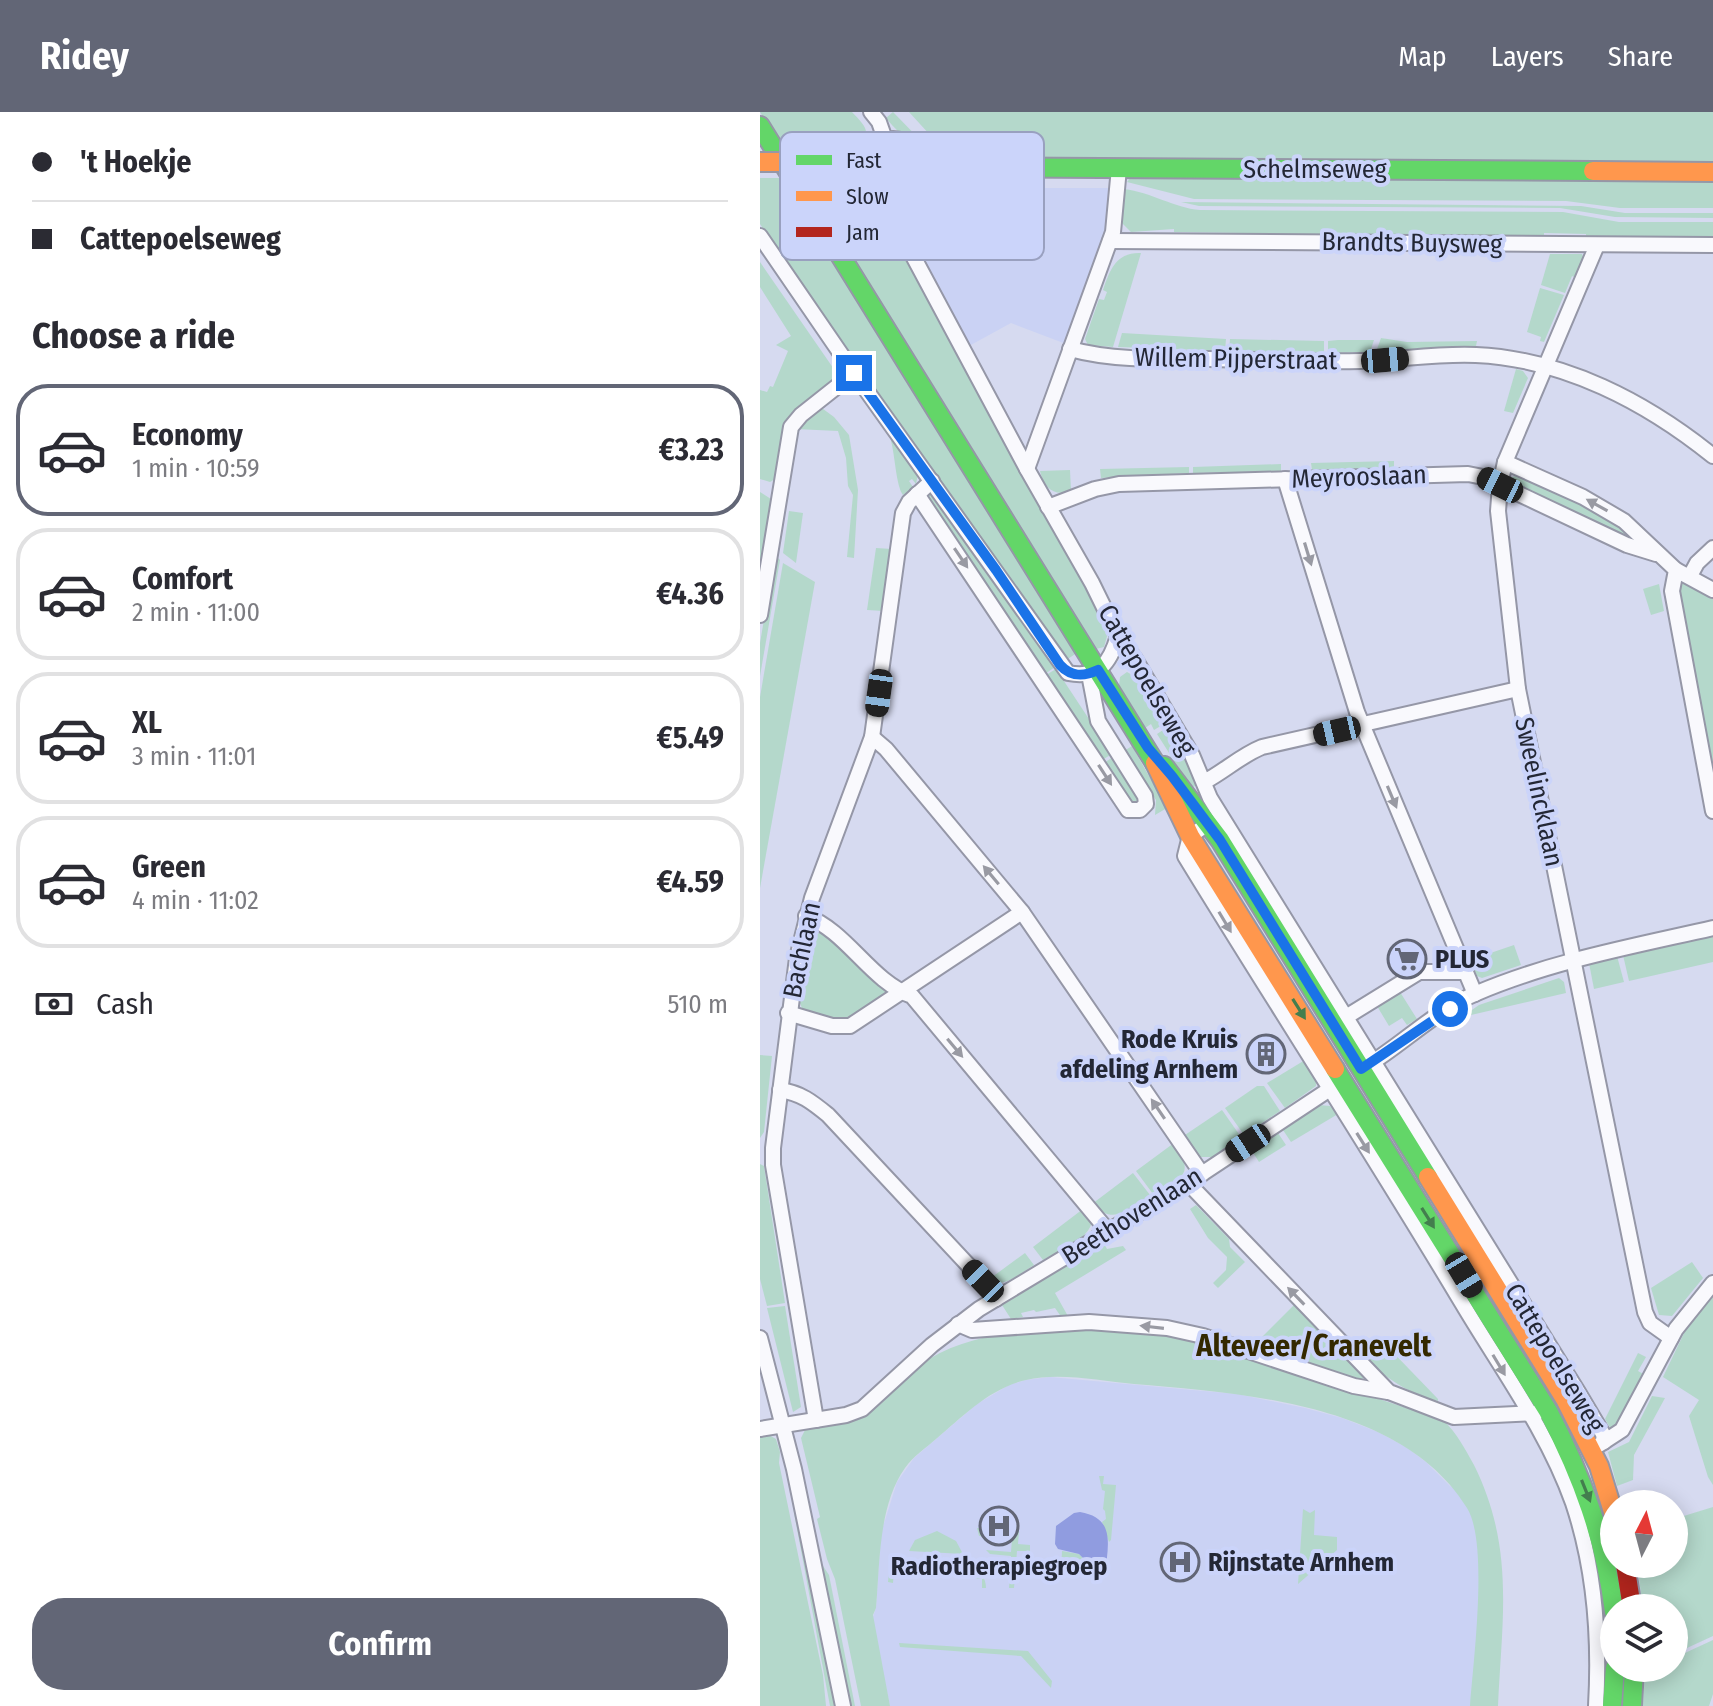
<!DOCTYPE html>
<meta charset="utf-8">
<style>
body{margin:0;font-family:"Fira Sans Condensed",sans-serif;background:#f7f7f7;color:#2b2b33;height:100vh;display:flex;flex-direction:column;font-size:30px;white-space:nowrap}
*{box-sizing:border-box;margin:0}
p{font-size:26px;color:#7c7c81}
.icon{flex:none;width:44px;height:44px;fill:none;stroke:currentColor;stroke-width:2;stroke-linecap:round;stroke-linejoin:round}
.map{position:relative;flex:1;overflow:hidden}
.sheet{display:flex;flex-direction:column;background:#fff;width:760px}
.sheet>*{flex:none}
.hud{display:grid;align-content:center;height:176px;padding:0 32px;background:#fff}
.needle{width:52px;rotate:6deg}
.fabs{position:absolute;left:840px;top:1378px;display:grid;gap:16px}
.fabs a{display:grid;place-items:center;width:88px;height:88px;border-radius:50%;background:#fff;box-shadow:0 4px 20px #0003;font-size:40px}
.end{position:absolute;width:36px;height:36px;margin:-18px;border:10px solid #1a73e8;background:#fff;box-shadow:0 0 0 4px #fff}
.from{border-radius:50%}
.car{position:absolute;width:24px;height:48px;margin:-24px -12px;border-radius:10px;box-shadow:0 0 6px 2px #0007;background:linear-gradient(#222 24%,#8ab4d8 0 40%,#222 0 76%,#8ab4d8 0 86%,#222 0)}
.hud b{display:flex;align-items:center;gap:28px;height:76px;font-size:30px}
.hud b+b{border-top:2px solid #e1e1e2}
.hud i{width:20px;height:20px;background:#2b2b33}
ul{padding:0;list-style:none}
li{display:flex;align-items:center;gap:24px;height:132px;margin:0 16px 12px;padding:0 16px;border:4px solid #e1e1e2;border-radius:32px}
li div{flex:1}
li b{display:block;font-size:30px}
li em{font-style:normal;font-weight:700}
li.active{border-color:#626676}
li>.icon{width:72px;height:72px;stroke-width:1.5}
h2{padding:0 32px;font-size:36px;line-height:96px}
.pay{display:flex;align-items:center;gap:20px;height:88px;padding:0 32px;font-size:30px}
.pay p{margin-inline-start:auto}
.action{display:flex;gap:16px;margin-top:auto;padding:16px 32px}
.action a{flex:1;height:92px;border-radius:32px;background:#626676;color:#fff;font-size:32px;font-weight:700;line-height:92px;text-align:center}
header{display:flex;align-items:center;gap:48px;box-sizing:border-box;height:112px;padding:0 40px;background:#626676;color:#fff}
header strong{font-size:38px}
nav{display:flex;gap:44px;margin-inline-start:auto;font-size:28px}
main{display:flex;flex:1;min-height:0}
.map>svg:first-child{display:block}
</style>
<header>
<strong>Ridey</strong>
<nav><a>Map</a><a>Layers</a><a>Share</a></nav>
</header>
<main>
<section class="sheet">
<div class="hud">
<b><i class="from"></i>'t Hoekje</b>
<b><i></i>Cattepoelseweg</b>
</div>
<h2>Choose a ride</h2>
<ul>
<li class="active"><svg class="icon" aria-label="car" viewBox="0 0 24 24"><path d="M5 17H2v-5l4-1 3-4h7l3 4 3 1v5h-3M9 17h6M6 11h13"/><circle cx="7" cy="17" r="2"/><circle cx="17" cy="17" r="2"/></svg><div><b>Economy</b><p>1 min · 10:59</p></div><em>€3.23</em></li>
<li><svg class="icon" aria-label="car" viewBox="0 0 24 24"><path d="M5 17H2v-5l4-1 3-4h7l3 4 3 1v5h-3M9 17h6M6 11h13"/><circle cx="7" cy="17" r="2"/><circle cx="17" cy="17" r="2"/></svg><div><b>Comfort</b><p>2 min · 11:00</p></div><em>€4.36</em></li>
<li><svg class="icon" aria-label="car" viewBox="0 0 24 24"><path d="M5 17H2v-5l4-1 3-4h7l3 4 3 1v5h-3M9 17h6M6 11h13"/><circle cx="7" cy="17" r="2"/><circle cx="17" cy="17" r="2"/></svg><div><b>XL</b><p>3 min · 11:01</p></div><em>€5.49</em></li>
<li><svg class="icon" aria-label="car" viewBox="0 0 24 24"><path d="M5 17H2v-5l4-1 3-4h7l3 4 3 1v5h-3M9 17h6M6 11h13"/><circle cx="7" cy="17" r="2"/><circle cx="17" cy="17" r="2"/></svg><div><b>Green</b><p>4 min · 11:02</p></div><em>€4.59</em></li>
</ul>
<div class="pay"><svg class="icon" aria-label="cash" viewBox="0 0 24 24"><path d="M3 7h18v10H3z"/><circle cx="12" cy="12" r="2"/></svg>Cash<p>510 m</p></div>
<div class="action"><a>Confirm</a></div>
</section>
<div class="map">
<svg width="953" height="1594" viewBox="0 0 953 1594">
<rect width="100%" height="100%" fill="#d6daf0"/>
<g fill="#cad2f4">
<path d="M176 76H349V113L306 232 251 211 209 234 142 106V101L160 94Z"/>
<path d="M290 1265 477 1282 545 1296 582 1306 618 1320 646 1335 666 1350 690 1374 714 1389 728 1497 717 1594H130L112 1508 116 1496 121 1421 137 1370 154 1346 217 1292 249 1273 266 1268Z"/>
</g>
<g fill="#b4d8cb">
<path d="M0 0H92C101 10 112 18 103 32L89 36 90 42 26 44Z"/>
<path d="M133 0 168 36 171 46C159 42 135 17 126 6Z"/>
<path d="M149 0H953V54L187 47 182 36Z"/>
<path d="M373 63 953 67V96H860L806 89 434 87 367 70Z"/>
<path d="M0 66H24L318 540 305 549 0 112Z"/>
<path d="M40 66 95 68 118 99 123 101 340 502 348 521 344 535 336 537Z"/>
<path d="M364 77C391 80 414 96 440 98L803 100 859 110H953V128L826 127V122L784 121V126H483V121L414 120V117L371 120 360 109V92Z"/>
<path d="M421 90 821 94 865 101H953V106L855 105 800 96 439 94Z"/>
<path d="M381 141 353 235 328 233 325 227 339 187 344 188 347 180 343 178C350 158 356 140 381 141Z"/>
<path d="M790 142H822L824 147 816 166 812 164 805 181 781 173Z"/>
<path d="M0 150 78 263 32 305 17 366 10 370 0 367V278L7 280 10 274 13 275 28 239 16 233 31 224 0 175Z"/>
<path d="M780 176 804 183 784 230 780 229 781 225 767 220Z"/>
<path d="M362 221 466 227 465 239 358 235Z"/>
<path d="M621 226 647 230 717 229 716 234 616 240Z"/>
<path d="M470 227 564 229V241L469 239Z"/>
<path d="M578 228H614L610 240 568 241V229Z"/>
<path d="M756 257 763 259 768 266 753 301 744 299Z"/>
<path d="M59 294 74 305 89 323 98 378 94 446 87 445 93 383 88 374 86 346 78 319 35 317Z"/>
<path d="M133 328 158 362 156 372 152 367 149 369 153 375 143 383C136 374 135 343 131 329Z"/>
<path d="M634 349V356L552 358 551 351Z"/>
<path d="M521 352V359L433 361V355Z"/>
<path d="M429 355V361L341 366 340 357Z"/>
<path d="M310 358 311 379C294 385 284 376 280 359Z"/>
<path d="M758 362C797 378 846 396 875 428L873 429 751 373V366Z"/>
<path d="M0 380 11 387 13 393 0 471Z"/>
<path d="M169 382H172L238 472 295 555 285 562 167 386Z"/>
<path d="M29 399 43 401 36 451 23 441Z"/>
<path d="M116 436 132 437 124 499 107 498Z"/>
<path d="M15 443 20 448 0 564V531Z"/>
<path d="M23 451 55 470 0 776V585Z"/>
<path d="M923 469 953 485V674L917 478Z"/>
<path d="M899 472 904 499 891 503 883 477Z"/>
<path d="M296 557 352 642 342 648 286 563Z"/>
<path d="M367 560 374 564 404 612 394 618 391 612 385 616 359 573 360 565Z"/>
<path d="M406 616 439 671 428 679 405 647 411 644 397 622Z"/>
<path d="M372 634 407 696 395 703 396 688 364 639Z"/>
<path d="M353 645 378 683 377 691H371L344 651Z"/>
<path d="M56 817 62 818 127 878 124 886C94 903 76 919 42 896L36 882 48 821Z"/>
<path d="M953 822V850L869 869 863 843Z"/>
<path d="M754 833 761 853 722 866 717 864 710 848Z"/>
<path d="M857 844 864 870 834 877 829 851Z"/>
<path d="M799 866 804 870 806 881 711 903 709 900 719 893Z"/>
<path d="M640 880 657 907 647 913 642 906 629 914 617 894Z"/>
<path d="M0 943 12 944 4 1020 0 1026Z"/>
<path d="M545 948 556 967V974L525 996 507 971Z"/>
<path d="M497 974H504L520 999 484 1023 465 996Z"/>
<path d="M559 993 570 994 578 1002 531 1030 523 1018Z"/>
<path d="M462 998 481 1025 452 1045H437L422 1025Z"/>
<path d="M518 1021 526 1033 499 1050 492 1039Z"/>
<path d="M414 1031C436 1065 422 1064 393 1082L376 1059Z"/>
<path d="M0 1052 4 1054 25 1191 7 1194 0 1167Z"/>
<path d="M373 1061 390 1083C366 1098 355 1114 332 1092Z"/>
<path d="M436 1093 469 1127 470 1135 485 1150 458 1176 453 1171 466 1158 467 1145 448 1126 430 1097Z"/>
<path d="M323 1097 332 1108C331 1127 298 1139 283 1148L273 1135Z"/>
<path d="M344 1131 347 1137 363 1134 366 1138 295 1181 309 1206H302L295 1196 276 1200 274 1198 261 1201 263 1205 251 1207 242 1193Z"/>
<path d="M265 1141 274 1153C259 1162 244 1177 228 1168Z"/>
<path d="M932 1150 943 1166 912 1204 899 1203 891 1176Z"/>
<path d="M953 1183V1373L948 1365 929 1304 939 1288 903 1265 926 1217Z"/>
<path d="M536 1191 604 1263 602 1269 492 1235Z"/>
<path d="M25 1194 41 1295 33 1300 7 1196Z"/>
<path d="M300 1215 379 1218 442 1229 683 1308C697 1321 705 1337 714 1353 755 1436 742 1506 738 1594H710C713 1551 729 1431 707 1396 643 1292 484 1281 374 1272 340 1269 300 1260 266 1268 230 1276 203 1304 176 1327 166 1336 153 1344 145 1356 118 1394 120 1452 116 1496L113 1503 130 1594H101L75 1467 67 1447 57 1407 60 1405 41 1326 45 1318C66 1314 91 1313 110 1300 132 1286 146 1261 169 1247 209 1223 255 1220 300 1215Z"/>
<path d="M623 1230 678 1287V1289C651 1283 625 1266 605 1246Z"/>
<path d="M878 1241 886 1245 878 1259 885 1263 856 1316 852 1319 845 1307Z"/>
<path d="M892 1284 905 1286 874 1343 873 1368 857 1374 848 1340 869 1330Z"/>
<path d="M7 1322 16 1327 20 1340 19 1351 63 1563 66 1594H0V1325Z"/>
<path d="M339 1364H344L343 1372 356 1373 351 1428 349 1430 342 1410 346 1407 345 1399 343 1397 345 1379 342 1378Z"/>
<path d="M32 1390 78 1594H70Z"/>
<path d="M953 1395V1524L914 1542V1496H883L877 1452H914V1407Z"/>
<path d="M543 1397 550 1401 555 1398 554 1423 577 1425V1438L538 1472Z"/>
<path d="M217 1416 259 1419 258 1432 270 1433V1439H257L254 1476H249L251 1444 230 1442 226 1438 251 1440 252 1427 219 1424Z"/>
<path d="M177 1419 196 1429 203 1442 149 1439 155 1428Z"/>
<path d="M302 1439 319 1442 339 1462 301 1460Z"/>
<path d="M130 1450H134V1456L208 1462 209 1454C220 1456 226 1466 226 1476H222V1467L134 1459 133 1471 128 1470Z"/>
<path d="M61 1451 69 1463 95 1594H88Z"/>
<path d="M953 1528V1582L949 1594H883L885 1560 892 1556H914V1546Z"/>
<path d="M139 1531 268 1539 292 1569 291 1576 261 1544 140 1535Z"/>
</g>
<path fill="#909ce0" d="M320 1400C356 1406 348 1433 345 1463L339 1462 319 1442 298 1437 295 1432 296 1414 314 1401Z"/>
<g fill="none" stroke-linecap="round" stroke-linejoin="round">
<defs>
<g id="street">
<path d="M111 0 119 10 126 30"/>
<path d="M132 79 133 98 137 114 267 357 332 471 358 524 375 547 432 643 450 686 818 1280 843 1322 844 1330"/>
<path d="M0 124 94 261 308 561C339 567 350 551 358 524"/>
<path d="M350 129 953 133"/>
<path d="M837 133 745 350 740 373 738 399 758 577 885 1200 890 1211 911 1226"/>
<path d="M310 237C354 249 403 247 449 247 500 248 550 250 601 249 639 248 678 241 716 243 804 247 886 290 953 344"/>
<path d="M745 350 823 385 864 409 916 458 912 479 953 699"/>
<path d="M267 357 353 120 359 56"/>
<path d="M525 367 597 600 715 882"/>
<path d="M157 382 368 698H380L386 692 385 684 338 609 329 562"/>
<path d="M288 395 335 377 359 372 708 362 723 365 867 433 896 442"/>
<path d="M916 458 953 478"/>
<path d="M930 464 937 451 953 436"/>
<path d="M0 503 31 315 41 303 94 261"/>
<path d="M112 625 126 637 262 800 442 1062"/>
<path d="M444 670C465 659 480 644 502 635L758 577"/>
<path d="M448 712 430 724 425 744C516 893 612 1040 702 1191 740 1255 788 1320 813 1391 835 1457 840 1525 836 1594"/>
<path d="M46 804C88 820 110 869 152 884L348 1119"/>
<path d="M28 901 72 914H90L262 800"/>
<path d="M586 905 659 860H706"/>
<path d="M605 955C643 932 676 898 717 881 792 849 874 834 953 816"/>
<path d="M20 978C41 981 52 990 68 1003L223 1169 236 1187"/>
<path d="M428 1071 629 1280 694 1305 777 1301"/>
<path d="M198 1212 212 1218 329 1210 407 1216 443 1224 594 1274 628 1280"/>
<path d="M0 1226 34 1357 83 1594"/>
<path d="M56 1308 13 1053V1036L37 846 52 786 112 625 143 401 149 390 172 369"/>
<path d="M0 1317 86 1303 102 1297 172 1233 219 1197 428 1071 576 973"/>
<path d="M839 1333 862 1318 916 1217 953 1171"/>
</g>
<g id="fast">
<path d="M0 14 395 651"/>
<path d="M72 50 108 51"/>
<path d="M158 55 833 59"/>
<path d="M404 654 460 728 668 1065"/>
<path d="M575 957 788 1299C822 1364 845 1427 854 1500"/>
<path d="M852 1594 855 1556"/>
<path d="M872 1594 874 1556"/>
</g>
<g id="slow">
<circle cx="133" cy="54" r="25"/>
<path d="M833 59 953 60"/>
<path d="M395 651 430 724 575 957"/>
<path d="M668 1065 805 1287 839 1354 854 1403"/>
</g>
<path id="jam" d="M865 1452 872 1496"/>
</defs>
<use href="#street" stroke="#9597a7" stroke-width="18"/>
<use href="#fast" stroke="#9597a7" stroke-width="22"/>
<use href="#slow" stroke="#9597a7" stroke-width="22"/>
<use href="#jam" stroke="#9597a7" stroke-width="22"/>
<use href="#street" stroke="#f9f9fd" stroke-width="14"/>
<use href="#fast" stroke="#63d668" stroke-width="18"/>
<use href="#slow" stroke="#ff974d" stroke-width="18"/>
<use href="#jam" stroke="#b3261e" stroke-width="18"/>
<defs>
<path id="slow-bridge" d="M0 50H72"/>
</defs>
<use href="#slow-bridge" stroke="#9597a7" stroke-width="22" stroke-linecap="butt"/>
<use href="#slow-bridge" stroke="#ff974d" stroke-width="18"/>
</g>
<defs><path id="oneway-solid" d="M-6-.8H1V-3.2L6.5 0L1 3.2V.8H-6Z" transform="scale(2)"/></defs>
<g fill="#999aa3">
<use href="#oneway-solid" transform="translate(837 393) rotate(-151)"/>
<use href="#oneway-solid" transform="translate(548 442) rotate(73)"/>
<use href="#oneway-solid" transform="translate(201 446) rotate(56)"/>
<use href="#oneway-solid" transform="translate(345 663) rotate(57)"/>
<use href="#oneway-solid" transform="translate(632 685) rotate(67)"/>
<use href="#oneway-solid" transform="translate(231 763) rotate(-130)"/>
<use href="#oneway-solid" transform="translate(465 810) rotate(59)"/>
<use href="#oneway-solid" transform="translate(195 936) rotate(50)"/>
<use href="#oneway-solid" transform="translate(398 997) rotate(-124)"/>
<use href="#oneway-solid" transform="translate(603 1031) rotate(58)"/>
<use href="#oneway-solid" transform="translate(536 1184) rotate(-134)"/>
<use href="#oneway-solid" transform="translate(392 1215) rotate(-173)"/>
<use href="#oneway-solid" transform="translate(739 1253) rotate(59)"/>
</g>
<g fill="#437e4e">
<use href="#oneway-solid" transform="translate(539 897) rotate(58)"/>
<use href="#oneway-solid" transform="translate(668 1106) rotate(58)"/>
<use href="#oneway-solid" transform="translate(826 1379) rotate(68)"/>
</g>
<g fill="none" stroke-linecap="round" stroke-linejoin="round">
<path stroke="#1a73e8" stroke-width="10" d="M94 261 236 458 300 553C311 565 323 565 338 558L388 636 412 664 460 728 601 957 690 897"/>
</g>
<defs>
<symbol id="supermarket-ring" viewBox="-11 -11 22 22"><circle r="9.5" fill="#cbd4fa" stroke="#626676" stroke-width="1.5"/><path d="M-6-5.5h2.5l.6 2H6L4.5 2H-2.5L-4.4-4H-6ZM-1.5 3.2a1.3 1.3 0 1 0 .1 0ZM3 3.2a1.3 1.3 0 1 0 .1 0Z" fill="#626676"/></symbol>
<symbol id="building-ring" viewBox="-11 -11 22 22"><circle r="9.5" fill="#cbd4fa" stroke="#626676" stroke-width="1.5"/><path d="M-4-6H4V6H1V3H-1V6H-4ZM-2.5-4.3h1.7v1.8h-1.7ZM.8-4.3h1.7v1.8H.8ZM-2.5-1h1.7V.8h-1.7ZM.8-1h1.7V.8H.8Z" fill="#626676"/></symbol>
<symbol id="hospital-ring" viewBox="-11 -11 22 22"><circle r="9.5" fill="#cbd4fa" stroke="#626676" stroke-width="1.5"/><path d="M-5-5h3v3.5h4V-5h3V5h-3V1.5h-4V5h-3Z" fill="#626676"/></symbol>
</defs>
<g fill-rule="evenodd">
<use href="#supermarket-ring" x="625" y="825" width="44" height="44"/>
<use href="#building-ring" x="484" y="920" width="44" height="44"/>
<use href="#hospital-ring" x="217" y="1392" width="44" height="44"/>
<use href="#hospital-ring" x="398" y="1428" width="44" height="44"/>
</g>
<g text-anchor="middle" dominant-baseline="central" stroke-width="8" stroke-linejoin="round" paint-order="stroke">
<g font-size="26" fill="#232735" stroke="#cbd4fa">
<text x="555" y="57">Schelmseweg</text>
<text transform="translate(652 131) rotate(1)">Brandts Buysweg</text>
<text transform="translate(476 247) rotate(1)">Willem Pijperstraat</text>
<text transform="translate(599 365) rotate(-2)">Meyrooslaan</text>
<text transform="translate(387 568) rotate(60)">Cattepoelseweg</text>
<text transform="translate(779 680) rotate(78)">Sweelincklaan</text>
<text transform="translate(42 838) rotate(-78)">Bachlaan</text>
<text transform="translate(372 1104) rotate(-32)">Beethovenlaan</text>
<text transform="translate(795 1246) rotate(59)">Cattepoelseweg</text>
</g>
<g font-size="26" font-weight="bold" fill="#232735" stroke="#cbd4fa" text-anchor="start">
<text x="675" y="847">PLUS</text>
<text x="478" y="927" text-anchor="end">Rode Kruis<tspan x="478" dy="30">afdeling Arnhem</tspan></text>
<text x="448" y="1450">Rijnstate Arnhem</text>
<text x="239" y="1454" text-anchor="middle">Radiotherapiegroep</text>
</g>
<g font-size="30" font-weight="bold" fill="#342900" stroke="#cbd4fa">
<text x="554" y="1234">Alteveer/Cranevelt</text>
</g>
</g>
<rect x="20" y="20" width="264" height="128" rx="12" fill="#cbd4fa" stroke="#99a0bf" stroke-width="2"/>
<rect x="36" y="43" width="36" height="10" fill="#63d668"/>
<rect x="36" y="79" width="36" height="10" fill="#ff974d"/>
<rect x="36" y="115" width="36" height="10" fill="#b3261e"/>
<g font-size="22" fill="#232735">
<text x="86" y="56">Fast</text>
<text x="86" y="92">Slow</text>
<text x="86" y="128">Jam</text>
</g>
</svg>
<div class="fabs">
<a><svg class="needle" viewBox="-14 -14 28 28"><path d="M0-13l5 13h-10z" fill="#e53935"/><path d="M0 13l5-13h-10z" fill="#7c7c81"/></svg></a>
<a><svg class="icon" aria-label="layers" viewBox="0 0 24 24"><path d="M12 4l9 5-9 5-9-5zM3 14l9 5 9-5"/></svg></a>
</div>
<i class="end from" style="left:690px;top:897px"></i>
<i class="end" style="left:94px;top:261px"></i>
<i class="car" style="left:625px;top:248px;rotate:85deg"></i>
<i class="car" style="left:740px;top:373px;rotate:296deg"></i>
<i class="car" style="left:119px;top:581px;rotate:188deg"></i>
<i class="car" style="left:577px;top:619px;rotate:257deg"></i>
<i class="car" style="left:488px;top:1031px;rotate:237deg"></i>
<i class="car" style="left:704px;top:1163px;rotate:149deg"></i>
<i class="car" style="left:223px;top:1169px;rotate:316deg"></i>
</div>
</main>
